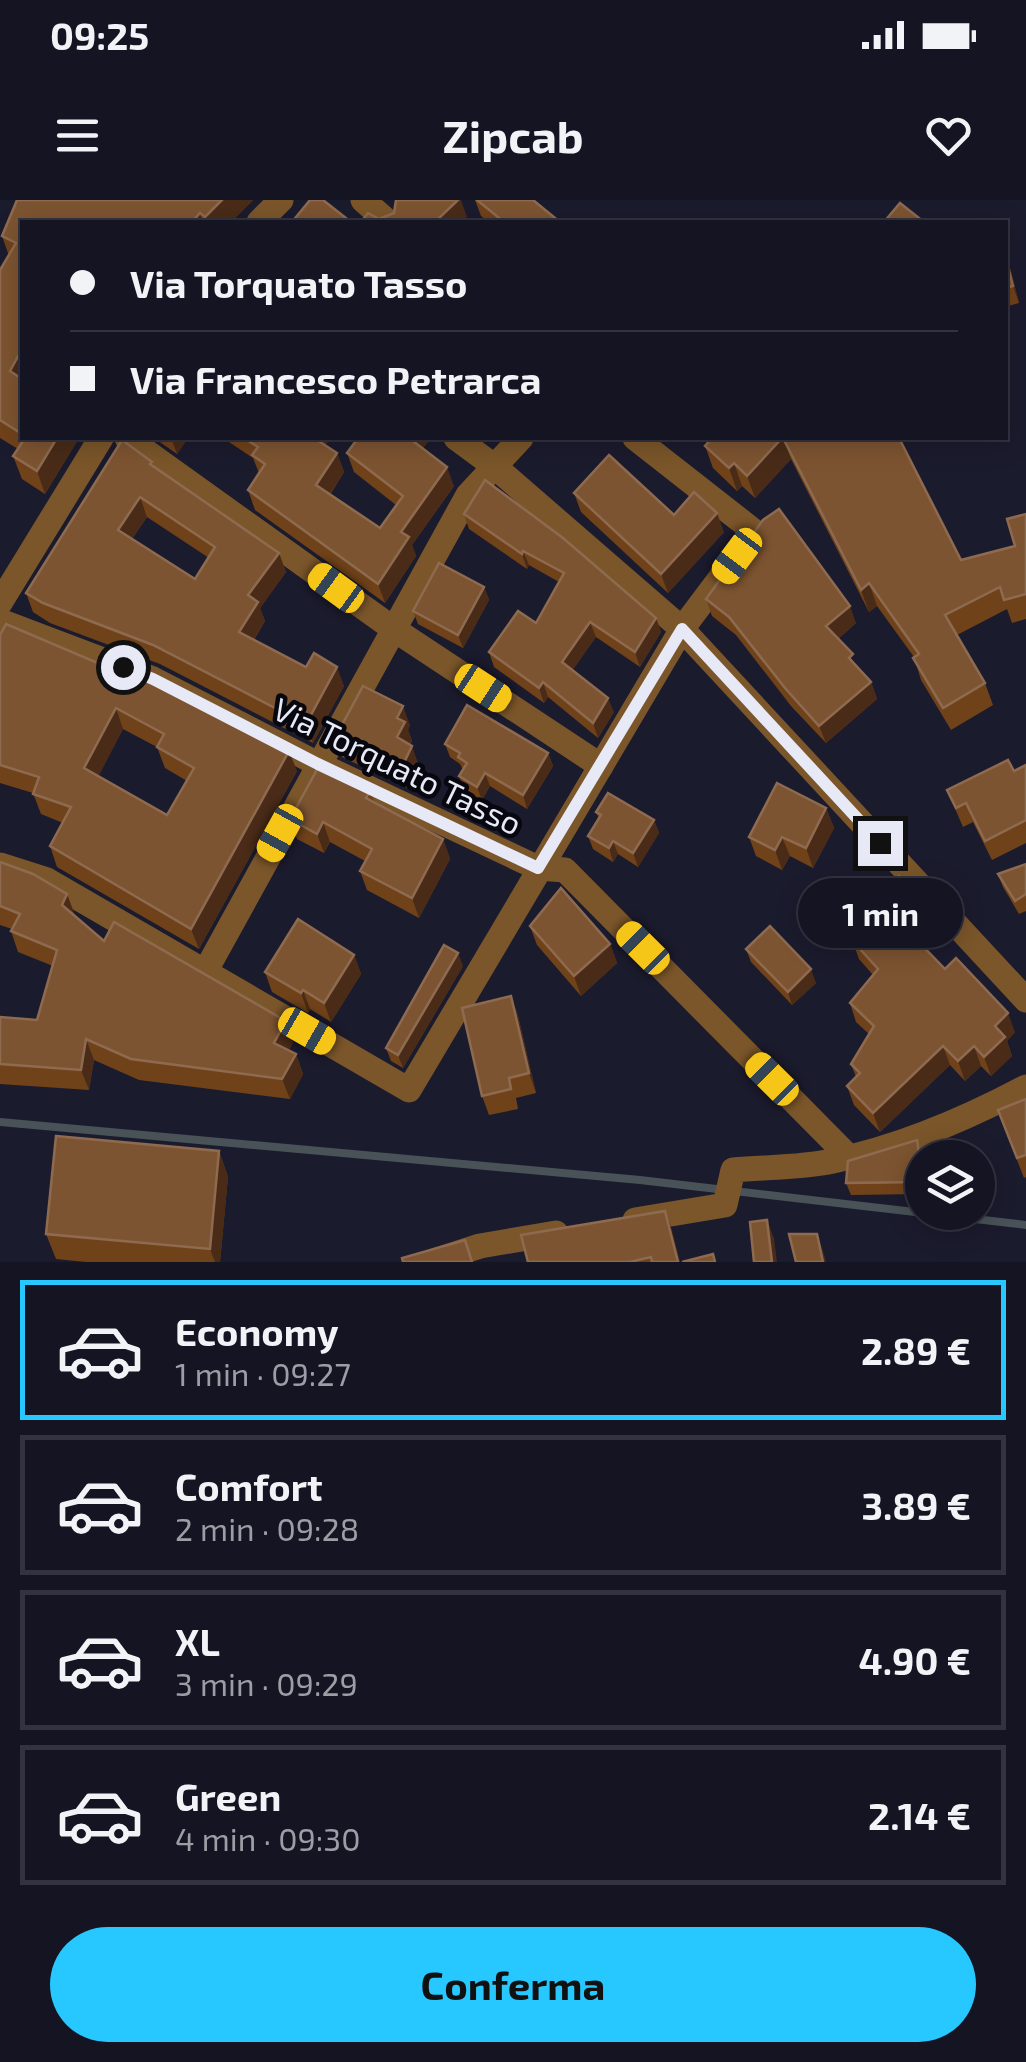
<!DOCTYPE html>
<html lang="it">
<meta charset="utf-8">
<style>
body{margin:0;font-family:"Exo 2",sans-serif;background:#1d1d2a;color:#f1f3f6;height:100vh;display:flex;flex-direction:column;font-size:38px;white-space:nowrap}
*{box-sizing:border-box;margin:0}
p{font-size:32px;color:#9d9ea5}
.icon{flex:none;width:55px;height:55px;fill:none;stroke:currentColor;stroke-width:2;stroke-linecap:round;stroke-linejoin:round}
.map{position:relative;height:1062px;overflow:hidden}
.details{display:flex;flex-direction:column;background:#141422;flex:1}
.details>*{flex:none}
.banner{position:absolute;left:20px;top:20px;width:988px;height:220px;border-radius:0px;box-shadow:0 5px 25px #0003,0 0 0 2px #333340;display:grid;align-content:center;height:220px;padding:0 50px;background:#141422}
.buttons{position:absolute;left:905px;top:940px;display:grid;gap:20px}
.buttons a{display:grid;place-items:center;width:90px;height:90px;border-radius:50%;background:#141422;box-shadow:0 5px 25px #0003,0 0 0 2px #333340;font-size:50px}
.end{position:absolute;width:45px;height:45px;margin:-22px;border:12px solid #e8e9f6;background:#111;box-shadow:0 0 0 5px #111}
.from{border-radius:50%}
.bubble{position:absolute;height:70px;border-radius:35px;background:#141422;box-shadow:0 5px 25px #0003,0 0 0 2px #333340;font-size:32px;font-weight:700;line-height:70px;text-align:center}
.car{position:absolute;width:30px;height:60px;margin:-30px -15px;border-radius:12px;box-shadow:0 0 8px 2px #0007;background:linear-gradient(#f5c518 24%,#345 0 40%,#f5c518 0 76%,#345 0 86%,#f5c518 0)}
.banner b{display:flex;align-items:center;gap:35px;height:95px;font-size:38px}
.banner b+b{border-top:2px solid #333340}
.banner i{width:25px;height:25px;background:#f1f3f6}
ul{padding:18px 0 0;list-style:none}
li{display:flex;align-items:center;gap:30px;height:140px;margin:0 20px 15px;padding:0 30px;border:5px solid #333340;border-radius:0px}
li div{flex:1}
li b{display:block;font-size:38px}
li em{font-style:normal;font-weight:700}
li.on{border-color:#27c8ff}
li>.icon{width:90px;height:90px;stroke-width:1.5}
.action{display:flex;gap:20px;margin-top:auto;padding:20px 50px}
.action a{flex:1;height:115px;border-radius:60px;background:#27c8ff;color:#111;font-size:40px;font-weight:700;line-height:115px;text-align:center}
.status{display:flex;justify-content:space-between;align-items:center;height:70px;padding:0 50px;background:#141422;direction:ltr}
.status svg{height:28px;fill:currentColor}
header{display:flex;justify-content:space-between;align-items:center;height:130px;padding:0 50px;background:#141422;font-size:45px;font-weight:700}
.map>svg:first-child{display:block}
</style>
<div class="status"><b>09:25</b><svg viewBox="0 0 49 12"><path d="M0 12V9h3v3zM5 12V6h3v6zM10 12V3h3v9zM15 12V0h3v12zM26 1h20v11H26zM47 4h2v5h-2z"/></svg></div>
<header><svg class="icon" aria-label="menu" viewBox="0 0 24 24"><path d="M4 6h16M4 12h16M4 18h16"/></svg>Zipcab<svg class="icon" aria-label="heart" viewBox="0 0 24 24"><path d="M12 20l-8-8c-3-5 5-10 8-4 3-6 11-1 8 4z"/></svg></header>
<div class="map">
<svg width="1026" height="1062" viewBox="0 0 1026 1062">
<rect width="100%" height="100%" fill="#1b1b2e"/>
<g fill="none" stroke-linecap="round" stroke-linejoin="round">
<path stroke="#485257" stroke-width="8" d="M0 922 640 980 1026 1025"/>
<g stroke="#7b562a" stroke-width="25">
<path d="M363 0 388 22"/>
<path d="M259 22 281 0"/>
<path d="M127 238 395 430 601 566"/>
<path d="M456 238 494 266 682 429 1026 800"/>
<path d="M0 403 101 238"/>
<path d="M0 421 153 479 318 564 538 668 565 670 849 957"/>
<path d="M0 665 47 680 409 890 682 429 755 332 635 238"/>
<path d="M205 772 468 295 521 238"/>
<path d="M635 1020 725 1005 733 970C765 967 800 968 833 961 901 947 964 920 1026 887"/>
<path d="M431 1062 480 1046 556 1033"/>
</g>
</g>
<g fill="#70421a" fill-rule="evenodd">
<path d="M17 0H253L231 22H22V238H79L45 294 22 279 13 256 18 249 0 238V70L9 56 2 36Z"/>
<path d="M475 0H533L560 22H489L481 16Z"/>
<path d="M1005 48 1019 103 1005 107Z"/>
<path d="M154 238H188L177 254Z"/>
<path d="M223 238H331L325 245 337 253 344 272 330 295 380 328 396 305 354 272 347 253 430 239 423 248 454 286 412 345 416 356 385 403 255 310 248 290 259 273 253 258Z"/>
<path d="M899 238 961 360 1015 346 1026 314V419L1012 423 1007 409 957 435 985 483 993 505 951 530 921 480 914 457 877 406 869 412 791 259 755 298 742 286 737 291 713 268 705 246Z"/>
<path d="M152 262 154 267 279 353 286 372 260 408 265 421 254 440 344 486 313 543 160 464 50 423 33 412 26 393ZM147 317 209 358 195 379 132 339Z"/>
<path d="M574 293 674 315 724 332 668 393 581 312Z"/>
<path d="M464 314 656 418 661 432 640 467 596 437 572 470 614 512 598 538 548 497 544 503 494 467 489 452 536 423 559 382 529 365 527 369 469 329Z"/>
<path d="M484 387 489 400 463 448 418 424 413 411Z"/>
<path d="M706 399 856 423 838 439 857 467 871 482 877 499 826 543 791 506 736 435 712 416Z"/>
<path d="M0 435 297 571 199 749 57 667 50 646 63 623 41 614 33 593 0 583ZM123 529 157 547 165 568 187 581 167 615 98 576Z"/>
<path d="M410 525 408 530 412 541 410 545 419 566 408 588 342 557 335 538Z"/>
<path d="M445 544 548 553 553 566 527 609 490 586 482 600 464 590 459 576 463 570 460 564 450 557Z"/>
<path d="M1026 565V643L992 660 973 622 963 627 947 590 1014 571Z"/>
<path d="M370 591 375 603 443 639 450 659 419 718 367 690 360 671 365 661 330 642 324 653 297 639 290 619Z"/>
<path d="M826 608 834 628 813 668 790 656 782 670 756 656 749 637Z"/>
<path d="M596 612 654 620 659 633 638 667 618 654 613 662 593 649 588 636 599 619Z"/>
<path d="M0 662 75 715 104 741 293 842 289 850 296 854 303 874 290 899 139 880 94 860 89 890 0 884V817L37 820 53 766 18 752 11 731 12 729 0 725Z"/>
<path d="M1026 664V711L1019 714 1003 687 998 674Z"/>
<path d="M886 688 943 735 926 750 945 769 1015 832 1007 841 1012 856 991 876 981 866 965 881 950 865 880 932 854 905 847 886 856 877 851 864 869 834 856 822 850 803 873 775 859 759 852 740 863 731 859 722 889 696Z"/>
<path d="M530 726 610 744 617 763 581 796 537 745Z"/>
<path d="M746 749 816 783 792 805 751 762Z"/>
<path d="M354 755 361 774 331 822 310 809 308 813 272 792 265 772Z"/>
<path d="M463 766 403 868 391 861 386 848Z"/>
<path d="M511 796 518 816 536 893 516 898 518 909 489 915 482 896Z"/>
<path d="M1026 899V977L1024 978 1005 929Z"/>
<path d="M219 951 228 977 220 1062H86L56 1059 46 1034Z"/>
<path d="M922 952V994L851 995 846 983Z"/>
<path d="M665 1011 680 1062H528Z"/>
</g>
<g fill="#492b18">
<path d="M222 0H253L231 22H207L205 17Z"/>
<path d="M458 0H461L467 17 462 22H435Z"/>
<path d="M200 13 203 22H192Z"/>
<path d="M1005 48 1019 103 1013 86 1005 55Z"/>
<path d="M22 149V186L10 171Z"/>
<path d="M57 238H79L45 294 37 271Z"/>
<path d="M171 238H188L177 254Z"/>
<path d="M312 238H331L318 255Z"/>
<path d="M409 238H430V239L416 257Z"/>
<path d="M783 238 791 259 755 298 747 276Z"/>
<path d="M337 253 344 272 323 305 316 285Z"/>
<path d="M734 263 742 286 737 291 729 268Z"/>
<path d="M447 267 454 286 412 345 416 356 385 403 378 384 401 332Z"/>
<path d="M140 297 147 317 125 349 118 330Z"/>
<path d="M717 313 724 332 668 393 661 374Z"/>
<path d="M523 351 529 365 527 369 522 354Z"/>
<path d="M279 353 286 372 260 408 265 421 246 452 239 432 248 395Z"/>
<path d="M869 383 877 406 869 412 861 390Z"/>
<path d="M484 387 489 400 463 448 458 435Z"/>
<path d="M850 406 856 423 832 444 826 426Z"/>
<path d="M656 418 661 432 640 467 635 452Z"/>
<path d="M590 422 596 437 568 477 562 462Z"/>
<path d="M337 467 344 486 313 543 306 524Z"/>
<path d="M543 482 548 497 544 503 539 488Z"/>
<path d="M871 482 877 499 826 543 819 526Z"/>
<path d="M608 498 614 512 598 538 593 523Z"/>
<path d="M403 506 410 525 408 530 412 541 404 557 397 537V518Z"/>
<path d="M116 508 123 529 92 589 84 568Z"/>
<path d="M412 546 419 566 408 588 401 569Z"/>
<path d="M289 551 297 571 199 749 191 729Z"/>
<path d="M548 553 553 566 527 609 523 595Z"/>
<path d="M485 573 490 586 482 600 477 587Z"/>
<path d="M826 608 834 628 813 668 806 648Z"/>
<path d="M654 620 659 633 638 667 633 653Z"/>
<path d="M323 622 330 642 324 653 317 634Z"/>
<path d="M782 637 790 656 782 670 775 650Z"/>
<path d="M443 639 450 659 419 718 412 698Z"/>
<path d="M613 641 618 654 613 662 609 648Z"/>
<path d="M67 694 75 715 69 726 62 705Z"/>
<path d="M936 716 943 735 920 756 913 736Z"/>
<path d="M610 744 617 763 581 796 574 776Z"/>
<path d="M458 753 463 766 403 868 398 855Z"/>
<path d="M354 755 361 774 331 822 324 803Z"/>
<path d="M811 769 816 783 792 805 788 792Z"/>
<path d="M303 790 310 809 308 813 301 793Z"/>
<path d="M511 796 518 816 536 893 529 873Z"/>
<path d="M1008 813 1015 832 1007 841 1012 856 991 876 984 857 995 826Z"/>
<path d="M286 821 293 842 282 864 274 843Z"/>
<path d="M86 839 94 860 89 890 81 870Z"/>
<path d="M943 846 950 865 880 932 873 913Z"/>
<path d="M974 846 981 866 965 881 958 861Z"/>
<path d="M296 854 303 874 290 899 282 879Z"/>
<path d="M219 951 228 977 220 1062H215L210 1049Z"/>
<path d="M665 1011 672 1030 680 1062H678Z"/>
<path d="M767 1020 774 1038 777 1062H772Z"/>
<path d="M817 1034 824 1054 826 1062H823Z"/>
</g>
<g fill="#7d5431" stroke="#8e6b50" stroke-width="2.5" fill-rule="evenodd">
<path d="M17 0H222L205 17 200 13 192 22H22V149L10 171 22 179V234L0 220V70L16 43 2 36Z"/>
<path d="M310 0H323L351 22H292Z"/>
<path d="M396 0H458L435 22H361L368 13 379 19 394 13Z"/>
<path d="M477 0H533L560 22H504Z"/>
<path d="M900 3 924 22H884Z"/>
<path d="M1005 55 1013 86 1005 88Z"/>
<path d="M25 238H57L37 271 13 256Z"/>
<path d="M244 238H314L337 253 316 285 380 328 403 296 347 253 358 238H409L447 267 401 332 409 337 378 384 248 290 265 264 252 255 258 247Z"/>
<path d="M712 238H782L747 276 734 263 729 268 705 246Z"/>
<path d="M783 238H899L961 360 1015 346 1007 319 1026 314V394L1004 400 1000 387 945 415 985 483 943 508 913 458 919 454 869 383 861 390Z"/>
<path d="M122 240 152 262 150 264 279 353 248 395 258 402 239 432 306 467 314 453 337 467 306 524 153 445 43 403 26 393ZM140 297 215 347 195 379 118 330Z"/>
<path d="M609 255 674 315 694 292 717 313 661 374 574 293Z"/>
<path d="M485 280 563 338 656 418 635 452 590 422 562 462 608 498 593 523 543 482 539 488 489 452 518 411 536 423 564 373 523 351 522 354 464 314Z"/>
<path d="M779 309 850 406 826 426 853 454 849 458 871 482 819 526 785 488 729 417 706 399 763 320Z"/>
<path d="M439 363 484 387 458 435 413 411Z"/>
<path d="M6 424 128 476 131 470 139 473 289 551 191 729 50 646 71 607 33 594 39 577 0 565V435ZM116 508 164 534 157 547 194 568 167 615 84 568Z"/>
<path d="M363 486 403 506 397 518 405 522 397 537 412 546 401 569 335 538Z"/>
<path d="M467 505 548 553 523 595 485 573 477 587 459 576 467 563 458 557 460 553 445 544Z"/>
<path d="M1008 560 1014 571 1026 565V620L985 641 966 603 956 608 947 590Z"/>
<path d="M319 566 370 591 366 598 443 639 412 698 360 671 372 649 323 622 317 634 290 619Z"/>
<path d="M777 583 826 608 806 648 782 637 775 650 749 637Z"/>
<path d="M608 593 654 620 633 653 613 641 609 648 588 636 601 615 596 612Z"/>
<path d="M0 662 33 674 67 694 62 705 104 741 114 722 286 821 274 843 296 854 282 879 131 859 86 839 81 870 0 864V817L37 820 57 750 11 731 20 714 0 706Z"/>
<path d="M1026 664V694L1015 701 998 674Z"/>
<path d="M899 676 936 716 913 736 945 769 956 758 1008 813 995 826 1005 837 984 857 974 846 958 861 943 846 873 913 847 886 860 873 851 864 874 826 850 803 878 769 852 740 865 729 859 722 891 694 886 688Z"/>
<path d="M561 688 610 744 574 776 530 726Z"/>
<path d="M298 719 354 755 324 803 303 790 301 793 265 772Z"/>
<path d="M770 726 811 769 788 792 746 749Z"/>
<path d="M444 745 458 753 398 855 386 848Z"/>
<path d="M511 796 529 873 509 878 511 889 482 896 462 808Z"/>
<path d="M1026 899V955L1017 958 998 910Z"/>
<path d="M56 936 219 951 210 1049 46 1034Z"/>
<path d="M917 940 920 961H922V982L846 983 848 961Z"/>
<path d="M665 1011 678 1062H652L651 1057 630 1062H528L521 1035Z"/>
<path d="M767 1020 772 1062H754L750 1022Z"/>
<path d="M789 1034H817L823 1062H796Z"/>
<path d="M465 1040 472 1062H403L402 1058Z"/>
<path d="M713 1054 715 1062H682Z"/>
</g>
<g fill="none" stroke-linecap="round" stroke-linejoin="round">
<path stroke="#e8e9f6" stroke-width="12" d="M123 467 153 479 318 564 538 668 682 429 880 643"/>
</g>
<g text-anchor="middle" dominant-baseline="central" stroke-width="9" stroke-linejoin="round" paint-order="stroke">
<g font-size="32" fill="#e8e9f6" stroke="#07070f">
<text transform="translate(398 565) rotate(26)">Via Torquato Tasso</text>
</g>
</g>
</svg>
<div class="buttons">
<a><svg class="icon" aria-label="layers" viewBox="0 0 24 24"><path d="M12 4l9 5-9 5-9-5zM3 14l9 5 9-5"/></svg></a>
</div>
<i class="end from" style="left:123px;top:467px"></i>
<i class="end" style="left:880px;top:643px"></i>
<div class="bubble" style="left:798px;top:678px;width:165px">1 min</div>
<i class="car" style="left:737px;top:356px;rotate:217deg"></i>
<i class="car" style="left:336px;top:388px;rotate:306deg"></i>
<i class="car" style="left:483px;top:488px;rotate:123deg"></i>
<i class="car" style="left:280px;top:633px;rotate:209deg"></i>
<i class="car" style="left:643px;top:748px;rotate:315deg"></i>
<i class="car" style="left:307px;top:831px;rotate:120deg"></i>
<i class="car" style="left:772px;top:879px;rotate:315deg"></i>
<div class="banner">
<b><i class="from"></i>Via Torquato Tasso</b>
<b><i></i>Via Francesco Petrarca</b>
</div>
</div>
<section class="details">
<ul>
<li class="on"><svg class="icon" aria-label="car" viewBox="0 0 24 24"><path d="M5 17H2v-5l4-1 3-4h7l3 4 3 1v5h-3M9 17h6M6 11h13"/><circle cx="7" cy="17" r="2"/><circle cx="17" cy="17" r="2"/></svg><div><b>Economy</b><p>1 min · 09:27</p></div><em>2.89 €</em></li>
<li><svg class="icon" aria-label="car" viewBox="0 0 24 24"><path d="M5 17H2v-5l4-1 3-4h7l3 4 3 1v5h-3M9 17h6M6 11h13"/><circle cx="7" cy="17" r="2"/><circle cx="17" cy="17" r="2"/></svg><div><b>Comfort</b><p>2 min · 09:28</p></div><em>3.89 €</em></li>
<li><svg class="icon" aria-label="car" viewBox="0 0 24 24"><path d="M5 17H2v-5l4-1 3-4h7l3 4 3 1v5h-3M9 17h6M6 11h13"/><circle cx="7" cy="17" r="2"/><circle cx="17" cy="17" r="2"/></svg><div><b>XL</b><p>3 min · 09:29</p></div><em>4.90 €</em></li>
<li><svg class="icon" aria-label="car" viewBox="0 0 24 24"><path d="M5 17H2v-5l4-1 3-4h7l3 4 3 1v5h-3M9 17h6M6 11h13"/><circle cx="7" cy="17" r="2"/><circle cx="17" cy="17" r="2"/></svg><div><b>Green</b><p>4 min · 09:30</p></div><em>2.14 €</em></li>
</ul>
<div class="action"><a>Conferma</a></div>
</section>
